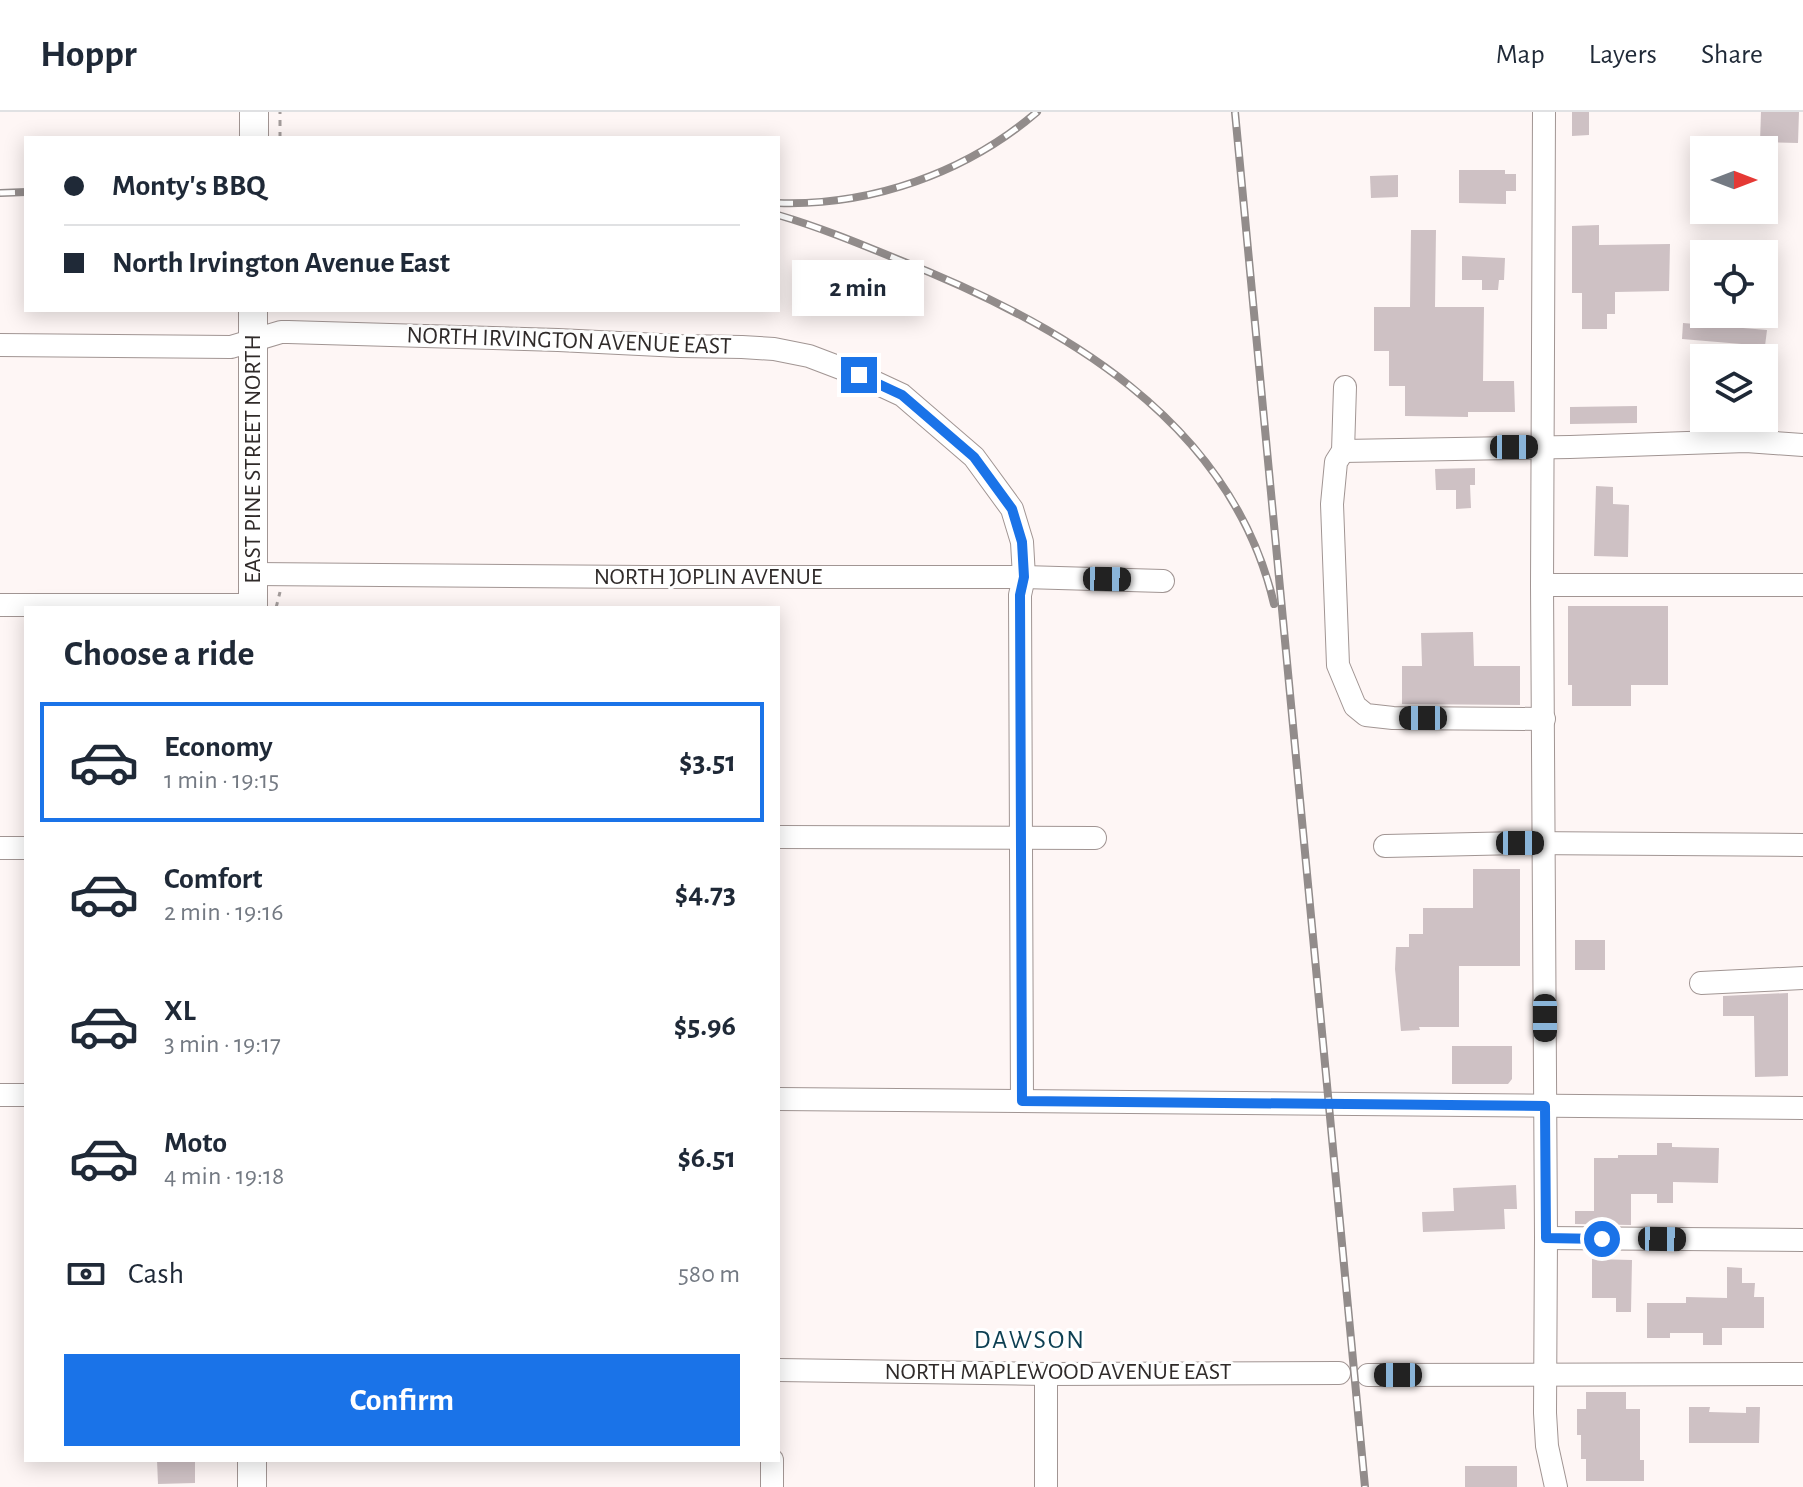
<!DOCTYPE html>
<meta charset="utf-8">
<style>
body{margin:0;font-family:"Alegreya Sans",sans-serif;background:#f2f2f3;color:#1f2937;height:100vh;display:flex;flex-direction:column;font-size:30px;white-space:nowrap}
*{box-sizing:border-box;margin:0}
p{font-size:26px;color:#747a83}
.icon{flex:none;width:44px;height:44px;fill:none;stroke:currentColor;stroke-width:2;stroke-linecap:round;stroke-linejoin:round}
.map{position:relative;flex:1;overflow:hidden}
.sheet{position:absolute;left:24px;top:494px;width:756px;height:856px;display:flex;flex-direction:column;background:#fff;border-radius:0px;box-shadow:0 4px 20px #0003}
.sheet>*{flex:none}
.banner{position:absolute;left:24px;top:24px;width:756px;height:176px;border-radius:0px;box-shadow:0 4px 20px #0003;display:grid;align-content:center;height:176px;padding:0 40px;background:#fff}
.needle{width:52px;rotate:90deg}
.controls{position:absolute;left:1690px;top:24px;display:grid;gap:16px}
.controls a{display:grid;place-items:center;width:88px;height:88px;border-radius:0px;background:#fff;box-shadow:0 4px 20px #0003;font-size:40px}
.end{position:absolute;width:36px;height:36px;margin:-18px;border:10px solid #1a73e8;background:#fff;box-shadow:0 0 0 4px #fff}
.from{border-radius:50%}
.bubble{position:absolute;height:56px;border-radius:0px;background:#fff;box-shadow:0 4px 20px #0003;font-size:26px;font-weight:600;line-height:56px;text-align:center}
.car{position:absolute;width:24px;height:48px;margin:-24px -12px;border-radius:10px;box-shadow:0 0 6px 2px #0007;background:linear-gradient(#222 24%,#8ab4d8 0 40%,#222 0 76%,#8ab4d8 0 86%,#222 0)}
.banner b{display:flex;align-items:center;gap:28px;height:76px;font-size:30px}
.banner b+b{border-top:2px solid #e0e1e3}
.banner i{width:20px;height:20px;background:#1f2937}
ul{padding:0;list-style:none}
li{display:flex;align-items:center;gap:24px;height:120px;margin:0 16px 12px;padding:0 24px;border:4px solid transparent;border-radius:0px}
li div{flex:1}
li b{display:block;font-size:30px}
li em{font-style:normal;font-weight:600}
li.on{border-color:#1a73e8}
li>.icon{width:72px;height:72px;stroke-width:1.5}
h2{padding:0 40px;font-size:36px;line-height:96px}
.pay{display:flex;align-items:center;gap:20px;height:88px;padding:0 40px;font-size:30px}
.pay p{margin-inline-start:auto}
.cta{display:flex;gap:16px;margin-top:auto;padding:16px 40px}
.cta a{flex:1;height:92px;border-radius:0px;background:#1a73e8;color:#fff;font-size:32px;font-weight:600;line-height:92px;text-align:center}
header{display:flex;align-items:center;gap:48px;box-sizing:border-box;height:112px;padding:0 40px;background:#fff;border-bottom:2px solid #e0e1e3}
header strong{font-size:38px}
nav{display:flex;gap:44px;margin-inline-start:auto;font-size:28px}
.map>svg:first-child{display:block}
</style>
<header>
<strong>Hoppr</strong>
<nav><a>Map</a><a>Layers</a><a>Share</a></nav>
</header>
<div class="map">
<svg width="1803" height="1375" viewBox="0 0 1803 1375">
<rect width="100%" height="100%" fill="#fef6f5"/>
<g fill="#cec1c4">
<path d="M1572 0H1589V23L1572 24Z"/>
<path d="M1761 0H1799L1798 31 1760 30Z"/>
<path d="M1459 58H1505V62H1516V79H1506V92L1459 91Z"/>
<path d="M1398 63V85L1371 86 1370 64Z"/>
<path d="M1599 113V133L1670 132 1669 179 1615 180V202H1607V217H1582V181H1572V114Z"/>
<path d="M1411 118H1436L1435 195H1484L1483 269H1514L1515 300H1468V305L1405 304V274H1389V239H1374V195H1410Z"/>
<path d="M1462 144 1505 146 1504 168H1499L1498 178H1482V168H1462Z"/>
<path d="M1683 211 1767 218 1765 234 1682 227Z"/>
<path d="M1637 294V311L1570 312V295Z"/>
<path d="M1475 356V373H1470L1471 396 1456 397V378H1436L1435 357Z"/>
<path d="M1596 374 1613 375V392L1629 393 1628 445 1594 444Z"/>
<path d="M1568 494H1668V573H1631V594H1572V573H1568Z"/>
<path d="M1473 520 1474 554H1520V593L1402 592V554H1422L1421 521Z"/>
<path d="M1473 757H1520V854H1459V915H1419L1420 918 1401 919 1395 857 1396 835H1409V822H1423V796H1473Z"/>
<rect x="1575" y="828" width="30" height="30"/>
<path d="M1788 881V964L1755 965 1754 904H1723V884Z"/>
<path d="M1452 934H1512V967L1508 972H1452Z"/>
<path d="M1657 1031H1672V1035L1719 1036 1718 1071 1673 1070V1091H1657V1082H1631V1113L1575 1112V1099H1594V1046H1618V1043H1657Z"/>
<path d="M1516 1073 1517 1097H1504L1505 1117 1423 1120 1422 1100 1454 1099 1453 1076Z"/>
<path d="M1592 1147 1632 1148 1631 1200H1616V1186H1592Z"/>
<path d="M1727 1155 1742 1156V1171H1755L1754 1185H1764V1216H1722V1233H1703V1221H1670V1226H1647V1191H1686V1185L1727 1186Z"/>
<path d="M1586 1280H1626V1297H1640V1348H1644V1369H1586V1347H1581V1323H1577V1297H1586Z"/>
<path d="M1689 1295H1710L1709 1300 1746 1301V1295H1760L1759 1331H1689Z"/>
<path d="M157 1348 195 1350V1371L158 1372Z"/>
<rect x="1465" y="1354" width="52" height="21"/>
</g>
<g fill="none" stroke-linecap="round" stroke-linejoin="round">
<defs>
<g id="minor">
<path d="M1544 0 1542 473 1546 1126 1545 1301 1547 1334 1556 1375"/>
<path d="M0 233 231 235 281 220H288L558 228 680 234 742 235 774 237 809 244 859 263 902 283 974 345 1012 397 1022 430 1024 465 1020 483 1022 989"/>
<path d="M1345 275 1343 339 1336 350 1332 392 1338 553 1355 594 1366 603 1393 606 1544 607"/>
<path d="M1343 339 1570 335 1746 329 1803 333"/>
<path d="M253 462 646 465H1024L1163 469"/>
<path d="M1542 473H1803"/>
<path d="M0 493H253"/>
<path d="M778 725 1095 726"/>
<path d="M1385 734 1520 731 1803 733"/>
<path d="M0 736H26"/>
<path d="M1701 871 1803 866"/>
<path d="M0 983H26"/>
<path d="M778 987 1803 996"/>
<path d="M1546 1126 1803 1128"/>
<path d="M778 1258 1046 1262 1339 1261"/>
<path d="M1368 1263 1803 1262"/>
<path d="M772 1348V1375"/>
<path d="M1046 1375V1262"/>
</g>
<g id="major">
<path d="M254 0V26"/>
<path d="M253 496V198"/>
<path d="M252 1348V1375"/>
</g>
</defs>
<use href="#minor" stroke="#a19593" stroke-width="24"/>
<use href="#major" stroke="#a19593" stroke-width="30"/>
<g stroke="#a39c9b" stroke-width="3" stroke-dasharray="6 6" stroke-linecap="butt">
<path d="M280 26V0"/>
<path d="M276 496 280 480"/>
</g>
<use href="#minor" stroke="#fff" stroke-width="22"/>
<use href="#major" stroke="#fff" stroke-width="28"/>
<defs>
<g id="rail">
<path d="M1235 0 1365 1375"/>
<path d="M0 81 26 80"/>
<path d="M778 91C871 94 966 61 1037 0"/>
<path d="M778 103C819 115 858 131 897 147 1060 211 1231 308 1274 492"/>
</g>
</defs>
<use href="#rail" stroke="#928c8b" stroke-width="8"/>
<use href="#rail" stroke="#fff" stroke-width="5" stroke-dasharray="15" stroke-linecap="butt"/>
</g>
<g fill="none" stroke-linecap="round" stroke-linejoin="round">
<path stroke="#1a73e8" stroke-width="10" d="M859 263 902 283 974 345 1012 397 1022 430 1024 465 1020 483 1022 989 1545 994 1546 1126 1602 1127"/>
</g>
<g text-anchor="middle" dominant-baseline="central" stroke-width="6" stroke-linejoin="round" paint-order="stroke">
<g font-size="24" fill="#302b2a" stroke="#fff">
<text transform="translate(569 229) rotate(2)">NORTH IRVINGTON AVENUE EAST</text>
<text transform="translate(253 347) rotate(-90)">EAST PINE STREET NORTH</text>
<text x="708" y="465">NORTH JOPLIN AVENUE</text>
<text x="1058" y="1260">NORTH MAPLEWOOD AVENUE EAST</text>
</g>
<g font-size="26" letter-spacing="2" fill="#0d3f52" stroke="#fff">
<text x="1030" y="1228">DAWSON</text>
</g>
</g>
</svg>
<div class="controls">
<a><svg class="needle" viewBox="-14 -14 28 28"><path d="M0-13l5 13h-10z" fill="#e53935"/><path d="M0 13l5-13h-10z" fill="#747a83"/></svg></a>
<a><svg class="icon" aria-label="locate" viewBox="0 0 24 24"><circle cx="12" cy="12" r="6"/><path d="M12 2v4M12 18v4M2 12h4M18 12h4"/></svg></a>
<a><svg class="icon" aria-label="layers" viewBox="0 0 24 24"><path d="M12 4l9 5-9 5-9-5zM3 14l9 5 9-5"/></svg></a>
</div>
<i class="end from" style="left:1602px;top:1127px"></i>
<i class="end" style="left:859px;top:263px"></i>
<div class="bubble" style="left:792px;top:148px;width:132px">2 min</div>
<i class="car" style="left:1514px;top:335px;rotate:90deg"></i>
<i class="car" style="left:1107px;top:467px;rotate:91deg"></i>
<i class="car" style="left:1423px;top:606px;rotate:270deg"></i>
<i class="car" style="left:1520px;top:731px;rotate:90deg"></i>
<i class="car" style="left:1545px;top:906px;rotate:180deg"></i>
<i class="car" style="left:1662px;top:1127px;rotate:91deg"></i>
<i class="car" style="left:1398px;top:1263px;rotate:270deg"></i>
<div class="banner">
<b><i class="from"></i>Monty's BBQ</b>
<b><i></i>North Irvington Avenue East</b>
</div>
<section class="sheet">
<h2>Choose a ride</h2>
<ul>
<li class="on"><svg class="icon" aria-label="car" viewBox="0 0 24 24"><path d="M5 17H2v-5l4-1 3-4h7l3 4 3 1v5h-3M9 17h6M6 11h13"/><circle cx="7" cy="17" r="2"/><circle cx="17" cy="17" r="2"/></svg><div><b>Economy</b><p>1 min · 19:15</p></div><em>$3.51</em></li>
<li><svg class="icon" aria-label="car" viewBox="0 0 24 24"><path d="M5 17H2v-5l4-1 3-4h7l3 4 3 1v5h-3M9 17h6M6 11h13"/><circle cx="7" cy="17" r="2"/><circle cx="17" cy="17" r="2"/></svg><div><b>Comfort</b><p>2 min · 19:16</p></div><em>$4.73</em></li>
<li><svg class="icon" aria-label="car" viewBox="0 0 24 24"><path d="M5 17H2v-5l4-1 3-4h7l3 4 3 1v5h-3M9 17h6M6 11h13"/><circle cx="7" cy="17" r="2"/><circle cx="17" cy="17" r="2"/></svg><div><b>XL</b><p>3 min · 19:17</p></div><em>$5.96</em></li>
<li><svg class="icon" aria-label="car" viewBox="0 0 24 24"><path d="M5 17H2v-5l4-1 3-4h7l3 4 3 1v5h-3M9 17h6M6 11h13"/><circle cx="7" cy="17" r="2"/><circle cx="17" cy="17" r="2"/></svg><div><b>Moto</b><p>4 min · 19:18</p></div><em>$6.51</em></li>
</ul>
<div class="pay"><svg class="icon" aria-label="cash" viewBox="0 0 24 24"><path d="M3 7h18v10H3z"/><circle cx="12" cy="12" r="2"/></svg>Cash<p>580 m</p></div>
<div class="cta"><a>Confirm</a></div>
</section>
</div>
